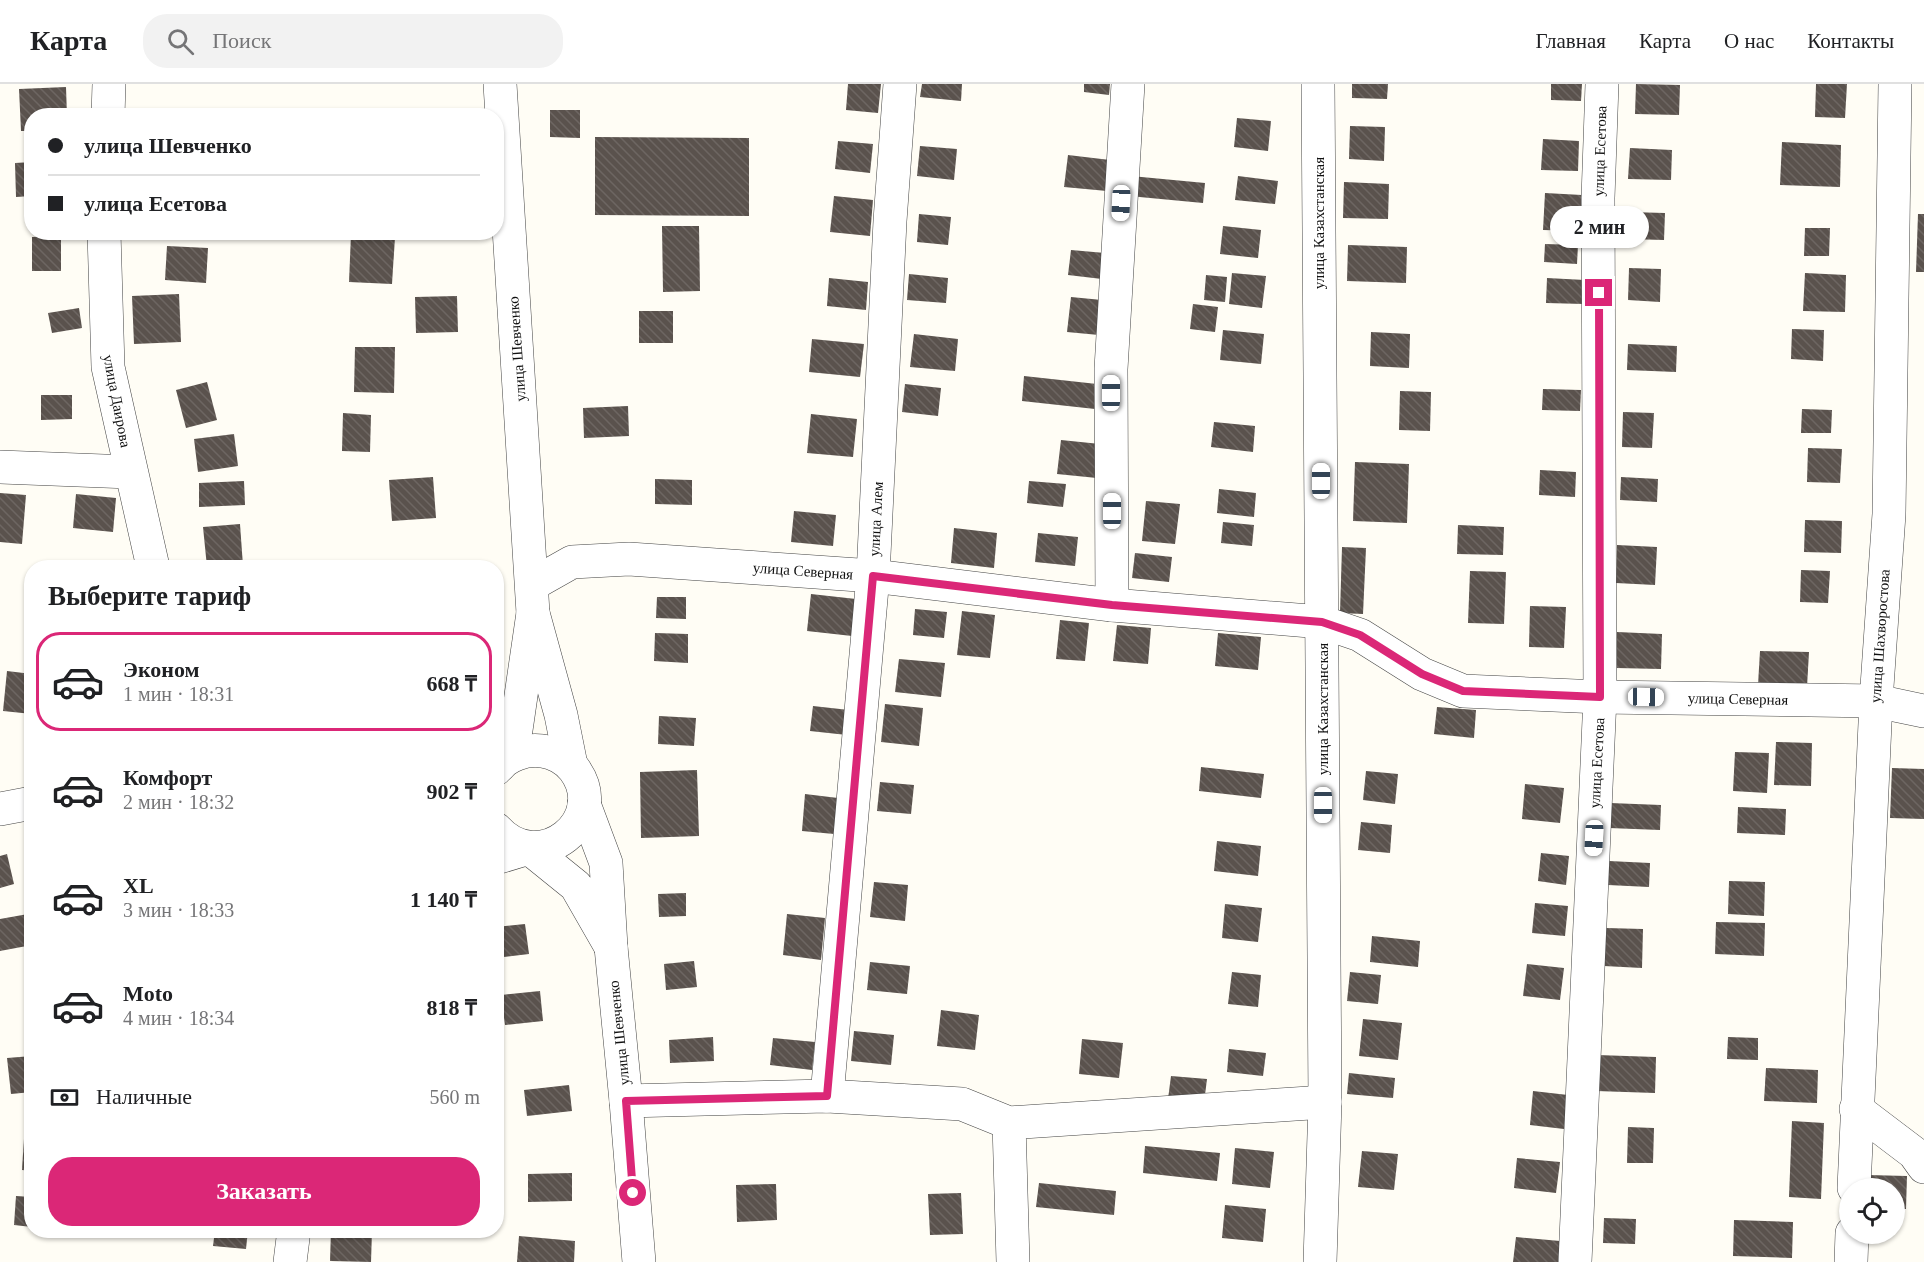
<!DOCTYPE html>
<html lang="ru">
<meta charset="utf-8">
<style>
body{margin:0;font-family:Georgia,serif;background:#f2f2f2;color:#202124;height:100vh;display:flex;flex-direction:column;font-size:22px;white-space:nowrap}
*{box-sizing:border-box;margin:0}
p{font-size:20px;color:#757577}
.icon{flex:none;width:33px;height:33px;fill:none;stroke:currentColor;stroke-width:2;stroke-linecap:round;stroke-linejoin:round}
.map{position:relative;flex:1;overflow:hidden}
.drawer{position:absolute;left:24px;top:476px;width:480px;height:678px;display:flex;flex-direction:column;background:#fff;border-radius:24px;box-shadow:0 2px 4px #0004}
.drawer>*{flex:none}
.guide{position:absolute;left:24px;top:24px;width:480px;height:132px;border-radius:24px;box-shadow:0 2px 4px #0004;display:grid;align-content:center;height:132px;padding:0 24px;background:#fff}
.controls{position:absolute;left:1839px;top:1094px;display:grid;gap:12px}
.controls a{display:grid;place-items:center;width:66px;height:66px;border-radius:50%;background:#fff;box-shadow:0 2px 4px #0004;font-size:30px}
.end{position:absolute;width:27px;height:27px;margin:-14px;border:8px solid #db2777;background:#fff;box-shadow:0 0 0 3px #fff}
.from{border-radius:50%}
.bubble{position:absolute;height:42px;border-radius:21px;background:#fff;box-shadow:0 2px 4px #0004;font-size:20px;font-weight:700;line-height:42px;text-align:center}
.car{position:absolute;width:18px;height:36px;margin:-18px -9px;border-radius:8px;box-shadow:0 0 4px 2px #0007;background:linear-gradient(#fff 24%,#345 0 40%,#fff 0 76%,#345 0 86%,#fff 0)}
.guide b{display:flex;align-items:center;gap:21px;height:57px;font-size:22px}
.guide b+b{border-top:2px solid #e0e0e0}
.guide i{width:15px;height:15px;background:#202124}
ul{padding:0;list-style:none}
li{display:flex;align-items:center;gap:18px;height:99px;margin:0 12px 9px;padding:0 12px;border:3px solid transparent;border-radius:24px}
li div{flex:1}
li b{display:block;font-size:22px}
li em{font-style:normal;font-weight:700}
li.current{border-color:#db2777}
li>.icon{width:54px;height:54px;stroke-width:1.5}
h2{padding:0 24px;font-size:27px;line-height:72px}
.pay{display:flex;align-items:center;gap:15px;height:66px;padding:0 24px;font-size:22px}
.pay p{margin-inline-start:auto}
.action{display:flex;gap:12px;margin-top:auto;padding:12px 24px}
.action a{flex:1;height:69px;border-radius:24px;background:#db2777;color:#fff;font-size:24px;font-weight:700;line-height:69px;text-align:center}
header{display:flex;align-items:center;gap:36px;box-sizing:border-box;height:84px;padding:0 30px;background:#fff;border-bottom:2px solid #e0e0e0}
header strong{font-size:28px}
nav{display:flex;gap:33px;margin-inline-start:auto;font-size:21px}
.search{width:420px;height:54px;background:#f2f2f2;display:flex;align-items:center;gap:15px;box-sizing:border-box;padding:0 21px;border-radius:24px;color:#757577;font-size:22px}
.map>svg:first-child{display:block}
</style>
<header>
<strong>Карта</strong>
<div class="search"><svg class="icon" aria-label="search" viewBox="0 0 24 24"><circle cx="10" cy="10" r="6"/><path d="M15 15l6 6"/></svg>Поиск</div>
<nav><a>Главная</a><a>Карта</a><a>О нас</a><a>Контакты</a></nav>
</header>
<div class="map">
<svg width="1924" height="1178" viewBox="0 0 1924 1178">
<defs>
<pattern id="building-back-hatch" width="6" height="6" patternUnits="userSpaceOnUse" patternTransform="scale(1.5)"><rect width="6" height="6" fill="#5a524d"/><path d="M-1 5l2 2M0 0l6 6M5-1l2 2" fill="none" stroke="#6d6662"/></pattern>
</defs>
<rect width="100%" height="100%" fill="#fffdf5"/>
<g fill="url(#building-back-hatch)">
<path d="M848 0H881L878 29 846 26Z"/>
<path d="M922 0H962L961 17 920 13Z"/>
<path d="M1084 0H1110L1109 11 1084 8Z"/>
<path d="M1352 0H1388L1387 15 1352 14Z"/>
<path d="M1551 0H1582L1581 17 1551 16Z"/>
<path d="M1636 0 1680 1 1679 31 1635 30Z"/>
<path d="M1816 0H1847L1845 34 1815 33Z"/>
<path d="M66 3 67 32H32V47H21L19 5Z"/>
<path d="M550 26H580V54L550 53Z"/>
<path d="M1237 34 1271 37 1268 67 1234 63Z"/>
<path d="M1350 42 1385 43 1384 77 1349 75Z"/>
<path d="M595 53 749 54V132L595 131Z"/>
<path d="M1543 55 1579 57 1578 87 1541 86Z"/>
<path d="M838 57 873 60 870 89 835 85Z"/>
<path d="M1782 58 1841 61 1840 103 1780 101Z"/>
<path d="M920 62 957 65 954 96 917 92Z"/>
<path d="M1630 64 1672 66 1671 96 1628 95Z"/>
<path d="M1068 71 1110 76 1107 107 1064 103Z"/>
<path d="M32 78V112L16 113 15 79Z"/>
<path d="M1131 92 1205 99 1203 119 1129 112Z"/>
<path d="M1238 92 1278 97 1275 120 1235 116Z"/>
<path d="M1344 98 1389 100 1388 135 1343 134Z"/>
<path d="M1545 109 1582 111 1580 147 1543 146Z"/>
<path d="M834 112 873 116 870 152 830 148Z"/>
<path d="M1629 128 1665 129 1664 156 1628 155Z"/>
<path d="M919 130 951 133 948 161 917 158Z"/>
<path d="M1918 130H1924V188H1916Z"/>
<path d="M662 142H699L700 207 663 208Z"/>
<path d="M1223 142 1261 146 1258 174 1220 170Z"/>
<path d="M1805 144H1830L1829 172H1804Z"/>
<path d="M197 148H220L221 154 198 155Z"/>
<path d="M351 150 395 153 392 200 349 198Z"/>
<path d="M61 152V187H32V153Z"/>
<path d="M1545 160 1578 161 1577 180 1544 178Z"/>
<path d="M1348 161 1407 163 1406 199 1347 197Z"/>
<path d="M167 162 208 164 206 199 165 196Z"/>
<path d="M1071 166 1105 169 1102 195 1068 191Z"/>
<path d="M1629 184 1661 185 1660 218 1628 216Z"/>
<path d="M1232 189 1266 192 1262 224 1229 220Z"/>
<path d="M1805 189 1846 191 1845 228 1803 227Z"/>
<path d="M909 190 948 194 946 219 907 216Z"/>
<path d="M1206 191 1227 193 1225 218 1204 216Z"/>
<path d="M829 194 868 198 866 226 827 222Z"/>
<path d="M1547 194 1585 196 1584 220 1546 219Z"/>
<path d="M179 210 181 258 134 260 132 212Z"/>
<path d="M457 212 458 248 416 249 415 213Z"/>
<path d="M1071 213 1102 216 1099 251 1067 248Z"/>
<path d="M1193 220 1218 223 1215 248 1190 245Z"/>
<path d="M79 224 82 244 52 249 48 229Z"/>
<rect x="639" y="227" width="34" height="32"/>
<path d="M1792 245 1824 246 1823 277 1791 275Z"/>
<path d="M1223 246 1264 250 1261 280 1220 276Z"/>
<path d="M1371 248 1410 250 1409 284 1370 282Z"/>
<path d="M914 250 958 255 955 287 910 283Z"/>
<path d="M812 255 864 260 860 293 809 288Z"/>
<path d="M1628 260 1677 262 1676 288 1627 286Z"/>
<path d="M355 263H395L394 309 354 308Z"/>
<path d="M1024 292 1097 300 1095 325 1022 317Z"/>
<path d="M207 298 217 336 186 344 176 306Z"/>
<path d="M905 300 941 304 938 332 902 328Z"/>
<path d="M1543 305 1581 306 1580 327 1542 326Z"/>
<path d="M1400 307 1431 308 1430 347 1399 346Z"/>
<path d="M41 311H72V335L41 336Z"/>
<path d="M628 322 629 352 584 354 583 324Z"/>
<path d="M1802 325 1832 326 1831 349H1801Z"/>
<path d="M1623 328 1654 329 1652 364 1622 363Z"/>
<path d="M343 329 371 331 370 368 342 367Z"/>
<path d="M811 330 857 335 853 373 807 369Z"/>
<path d="M1214 338 1255 342 1253 368 1211 363Z"/>
<path d="M234 350 238 382 198 388 194 355Z"/>
<path d="M1061 356 1100 360 1097 394 1057 390Z"/>
<path d="M1808 364 1842 365 1840 399 1807 398Z"/>
<path d="M1355 378 1409 380 1407 439 1353 437Z"/>
<path d="M1540 386 1576 388 1575 413 1539 411Z"/>
<path d="M433 393 436 434 392 437 389 396Z"/>
<path d="M1621 393 1658 395 1657 418 1620 416Z"/>
<path d="M655 395 692 396V421L655 420Z"/>
<path d="M244 397 245 421 199 423V399Z"/>
<path d="M1029 397 1066 400 1063 423 1027 419Z"/>
<path d="M1219 405 1256 409 1254 433 1217 429Z"/>
<path d="M0 409 26 411 22 460 0 458Z"/>
<path d="M76 410 116 414 113 448 73 444Z"/>
<path d="M1146 417 1180 420 1175 460 1142 457Z"/>
<path d="M794 427 836 431 833 462 791 458Z"/>
<path d="M1805 436 1842 437 1841 469 1804 468Z"/>
<path d="M1223 438 1254 441 1252 462 1221 459Z"/>
<path d="M240 440 243 482 207 483 203 443Z"/>
<path d="M1458 441 1504 443 1503 471 1457 470Z"/>
<path d="M954 444 997 449 994 484 951 479Z"/>
<path d="M1038 449 1078 453 1075 482 1035 478Z"/>
<path d="M1617 461 1657 463 1655 501 1616 499Z"/>
<path d="M1342 463 1366 464 1363 530 1340 529Z"/>
<path d="M1135 469 1172 473 1169 498 1132 494Z"/>
<rect x="380" y="479" width="33" height="4"/>
<path d="M1801 486 1830 487 1828 519 1800 518Z"/>
<path d="M1470 487 1506 488 1504 540 1468 539Z"/>
<path d="M811 510 856 515 852 552 807 547Z"/>
<path d="M657 513H686V535L656 534Z"/>
<path d="M1530 522 1566 523 1564 564 1529 563Z"/>
<path d="M915 525 947 528 944 554 913 551Z"/>
<path d="M962 527 995 531 990 574 957 571Z"/>
<path d="M1060 536 1089 539 1085 577 1056 575Z"/>
<path d="M1117 541 1151 544 1148 580 1113 577Z"/>
<path d="M1617 548 1662 550 1661 585 1616 584Z"/>
<path d="M655 549 688 550V579L654 577Z"/>
<path d="M1218 549 1261 553 1258 586 1215 582Z"/>
<path d="M1760 567 1809 568 1807 603 1758 601Z"/>
<path d="M899 575 945 579 941 613 895 608Z"/>
<path d="M7 587 32 590V630L3 627Z"/>
<path d="M885 620 923 624 919 662 881 658Z"/>
<path d="M813 622 849 626 847 651 810 647Z"/>
<path d="M1437 623 1476 626 1474 654 1434 650Z"/>
<path d="M659 632 696 634 694 662 658 660Z"/>
<path d="M1776 658 1812 659 1811 702 1774 701Z"/>
<path d="M1735 668 1769 669 1767 709 1733 707Z"/>
<path d="M1201 683 1264 690 1261 714 1199 707Z"/>
<path d="M1892 684 1924 685V735L1890 734Z"/>
<path d="M697 686 699 752 641 754 640 688Z"/>
<path d="M1366 687 1398 690 1395 720 1363 716Z"/>
<path d="M880 698 914 701 911 730 877 727Z"/>
<path d="M1525 700 1564 704 1560 739 1522 735Z"/>
<path d="M805 710 838 714 834 750 802 747Z"/>
<path d="M1610 719 1661 721 1660 746 1609 744Z"/>
<path d="M1738 723 1786 725 1785 751 1737 749Z"/>
<path d="M1361 738 1392 741 1390 769 1358 766Z"/>
<path d="M1217 757 1261 762 1258 792 1214 787Z"/>
<path d="M1541 769 1569 772 1566 801 1538 797Z"/>
<path d="M7 770 14 800 0 804V772Z"/>
<path d="M1609 777 1650 779 1649 803 1608 801Z"/>
<path d="M1729 797 1765 798 1764 832 1728 830Z"/>
<path d="M874 798 908 801 905 837 870 833Z"/>
<path d="M686 809V832L659 833 658 810Z"/>
<path d="M1535 819 1568 822 1565 852 1532 849Z"/>
<path d="M1225 820 1262 824 1258 858 1222 854Z"/>
<path d="M28 830 32 861 0 867V835Z"/>
<path d="M787 830 825 834 821 876 783 871Z"/>
<path d="M1716 838 1765 839 1764 872 1715 870Z"/>
<path d="M525 840 529 870 496 874V843Z"/>
<path d="M1606 844 1643 845 1642 884 1604 882Z"/>
<path d="M1372 852 1420 857 1418 883 1370 878Z"/>
<path d="M694 877 697 903 666 906 664 880Z"/>
<path d="M870 878 910 882 907 910 867 906Z"/>
<path d="M1527 880 1564 884 1560 916 1523 912Z"/>
<path d="M1232 888 1261 891 1258 923 1228 920Z"/>
<path d="M1350 888 1381 891 1378 920 1347 917Z"/>
<path d="M540 907 543 937 505 941 501 911Z"/>
<path d="M941 926 979 931 975 966 937 962Z"/>
<path d="M1363 935 1402 939 1398 976 1359 972Z"/>
<path d="M854 947 894 951 891 981 851 977Z"/>
<path d="M713 953 714 977 670 979 669 956Z"/>
<path d="M1728 953 1758 954V976L1727 975Z"/>
<path d="M773 954 815 958 812 986 770 981Z"/>
<path d="M1082 955 1123 959 1119 994 1079 990Z"/>
<path d="M1229 965 1266 969 1263 992 1227 988Z"/>
<path d="M1597 971 1656 973 1655 1009 1596 1007Z"/>
<path d="M32 972V1008L11 1010 7 974Z"/>
<path d="M1766 984 1818 986 1817 1019 1764 1017Z"/>
<path d="M1349 989 1395 994 1393 1014 1347 1010Z"/>
<path d="M1171 992 1207 995 1204 1019 1168 1015Z"/>
<path d="M569 1001 572 1027 527 1032 524 1006Z"/>
<path d="M1533 1007 1568 1011 1564 1045 1530 1041Z"/>
<path d="M1792 1037 1824 1039 1821 1115 1789 1113Z"/>
<path d="M1628 1043 1654 1044 1653 1079H1627Z"/>
<path d="M24 1055 32 1056V1087L22 1086Z"/>
<path d="M1145 1062 1220 1069 1217 1097 1143 1089Z"/>
<path d="M1235 1064 1274 1068 1270 1104 1232 1100Z"/>
<path d="M1362 1067 1398 1070 1394 1106 1358 1103Z"/>
<path d="M1517 1074 1560 1078 1556 1109 1514 1104Z"/>
<path d="M572 1089V1117L528 1118V1090Z"/>
<path d="M1868 1091 1907 1092 1906 1125H1894V1104H1868Z"/>
<path d="M1039 1099 1116 1107 1114 1131 1036 1123Z"/>
<path d="M776 1100 777 1136 737 1138 736 1101Z"/>
<path d="M961 1109 963 1150 930 1151 928 1110Z"/>
<path d="M16 1112 32 1113V1143L14 1141Z"/>
<path d="M1225 1121 1266 1125 1263 1158 1222 1154Z"/>
<path d="M1604 1134 1636 1135 1635 1160 1603 1159Z"/>
<path d="M1734 1136 1793 1138 1792 1174 1733 1172Z"/>
<path d="M215 1146H248L246 1165 213 1162Z"/>
<path d="M331 1146H372L371 1178 330 1177Z"/>
<path d="M519 1152 575 1157 574 1178H517Z"/>
<path d="M1516 1153 1560 1157 1558 1178H1513Z"/>
</g>
<g fill="none" stroke-linecap="round" stroke-linejoin="round">
<defs>
<g id="minor">
<path d="M500 0 533 529"/>
<path d="M1318 0 1325 1018 1320 1178"/>
<path d="M108 32 109 0"/>
<path d="M104 148 108 283 153 483"/>
<path d="M0 383 130 388"/>
<path d="M533 500 572 478 629 475 873 492 1112 521 1322 538 1360 551 1422 590 1463 607 1600 613 1876 617 1924 627"/>
<path d="M1112 521 1111 285 1128 0"/>
<path d="M500 681 516 646 533 529 561 631 571 681"/>
<path d="M496 685C507 671 525 665 542 667 554 668 567 676 574 685 612 736 539 794 496 745"/>
<path d="M0 725 32 719"/>
<path d="M496 774 529 764 576 802 611 863 606 779 584 720"/>
<path d="M611 863 626 1017 639 1178"/>
<path d="M827 1012 873 492 890 137 900 0"/>
<path d="M626 1017 827 1012 962 1020 1009 1039 1325 1018"/>
<path d="M1856 1025 1914 1069 1924 1083"/>
<path d="M1009 1039 1013 1178"/>
<path d="M1854 1104 1876 617 1889 430 1895 0"/>
<path d="M290 1178 294 1146"/>
<path d="M1575 1178 1600 613 1598 114 1602 0"/>
<path d="M1851 1178 1852 1149"/>
</g>
</defs>
<use href="#minor" stroke="#444" stroke-width="34"/>
<use href="#minor" stroke="#fff" stroke-width="33"/>
</g>
<g fill="none" stroke-linecap="round" stroke-linejoin="round">
<path stroke="#db2777" stroke-width="8" d="M633 1109 626 1017 827 1012 873 492 1112 521 1322 538 1360 551 1422 590 1463 607 1600 613 1599 209"/>
</g>
<g text-anchor="middle" dominant-baseline="central" stroke-width="6" stroke-linejoin="round" paint-order="stroke">
<g font-size="15" fill="#111" stroke="#fff">
<text transform="translate(1600 67) rotate(-88)">улица Есетова</text>
<text transform="translate(1319 139) rotate(-90)">улица Казахстанская</text>
<text transform="translate(517 265) rotate(-94)">улица Шевченко</text>
<text transform="translate(117 317) rotate(79)">улица Даирова</text>
<text transform="translate(876 435) rotate(-87)">улица Алем</text>
<text transform="translate(803 487) rotate(4)">улица Северная</text>
<text transform="translate(1880 552) rotate(-86)">улица Шахворостова</text>
<text transform="translate(1738 615) rotate(1)">улица Северная</text>
<text transform="translate(1323 625) rotate(-90)">улица Казахстанская</text>
<text transform="translate(1597 679) rotate(-87)">улица Есетова</text>
<text transform="translate(619 949) rotate(-96)">улица Шевченко</text>
</g>
</g>
</svg>
<div class="controls">
<a><svg class="icon" aria-label="locate" viewBox="0 0 24 24"><circle cx="12" cy="12" r="6"/><path d="M12 2v4M12 18v4M2 12h4M18 12h4"/></svg></a>
</div>
<i class="end from" style="left:633px;top:1109px"></i>
<i class="end" style="left:1599px;top:209px"></i>
<div class="bubble" style="left:1550px;top:122px;width:99px">2 мин</div>
<i class="car" style="left:1121px;top:119px;rotate:183deg"></i>
<i class="car" style="left:1111px;top:309px;rotate:0deg"></i>
<i class="car" style="left:1321px;top:397px;rotate:0deg"></i>
<i class="car" style="left:1112px;top:427px;rotate:0deg"></i>
<i class="car" style="left:1646px;top:613px;rotate:91deg"></i>
<i class="car" style="left:1323px;top:721px;rotate:180deg"></i>
<i class="car" style="left:1594px;top:754px;rotate:183deg"></i>
<div class="guide">
<b><i class="from"></i>улица Шевченко</b>
<b><i></i>улица Есетова</b>
</div>
<section class="drawer">
<h2>Выберите тариф</h2>
<ul>
<li class="current"><svg class="icon" aria-label="car" viewBox="0 0 24 24"><path d="M5 17H2v-5l4-1 3-4h7l3 4 3 1v5h-3M9 17h6M6 11h13"/><circle cx="7" cy="17" r="2"/><circle cx="17" cy="17" r="2"/></svg><div><b>Эконом</b><p>1 мин · 18:31</p></div><em>668 ₸</em></li>
<li><svg class="icon" aria-label="car" viewBox="0 0 24 24"><path d="M5 17H2v-5l4-1 3-4h7l3 4 3 1v5h-3M9 17h6M6 11h13"/><circle cx="7" cy="17" r="2"/><circle cx="17" cy="17" r="2"/></svg><div><b>Комфорт</b><p>2 мин · 18:32</p></div><em>902 ₸</em></li>
<li><svg class="icon" aria-label="car" viewBox="0 0 24 24"><path d="M5 17H2v-5l4-1 3-4h7l3 4 3 1v5h-3M9 17h6M6 11h13"/><circle cx="7" cy="17" r="2"/><circle cx="17" cy="17" r="2"/></svg><div><b>XL</b><p>3 мин · 18:33</p></div><em>1 140 ₸</em></li>
<li><svg class="icon" aria-label="car" viewBox="0 0 24 24"><path d="M5 17H2v-5l4-1 3-4h7l3 4 3 1v5h-3M9 17h6M6 11h13"/><circle cx="7" cy="17" r="2"/><circle cx="17" cy="17" r="2"/></svg><div><b>Moto</b><p>4 мин · 18:34</p></div><em>818 ₸</em></li>
</ul>
<div class="pay"><svg class="icon" aria-label="cash" viewBox="0 0 24 24"><path d="M3 7h18v10H3z"/><circle cx="12" cy="12" r="2"/></svg>Наличные<p>560 m</p></div>
<div class="action"><a>Заказать</a></div>
</section>
</div>
